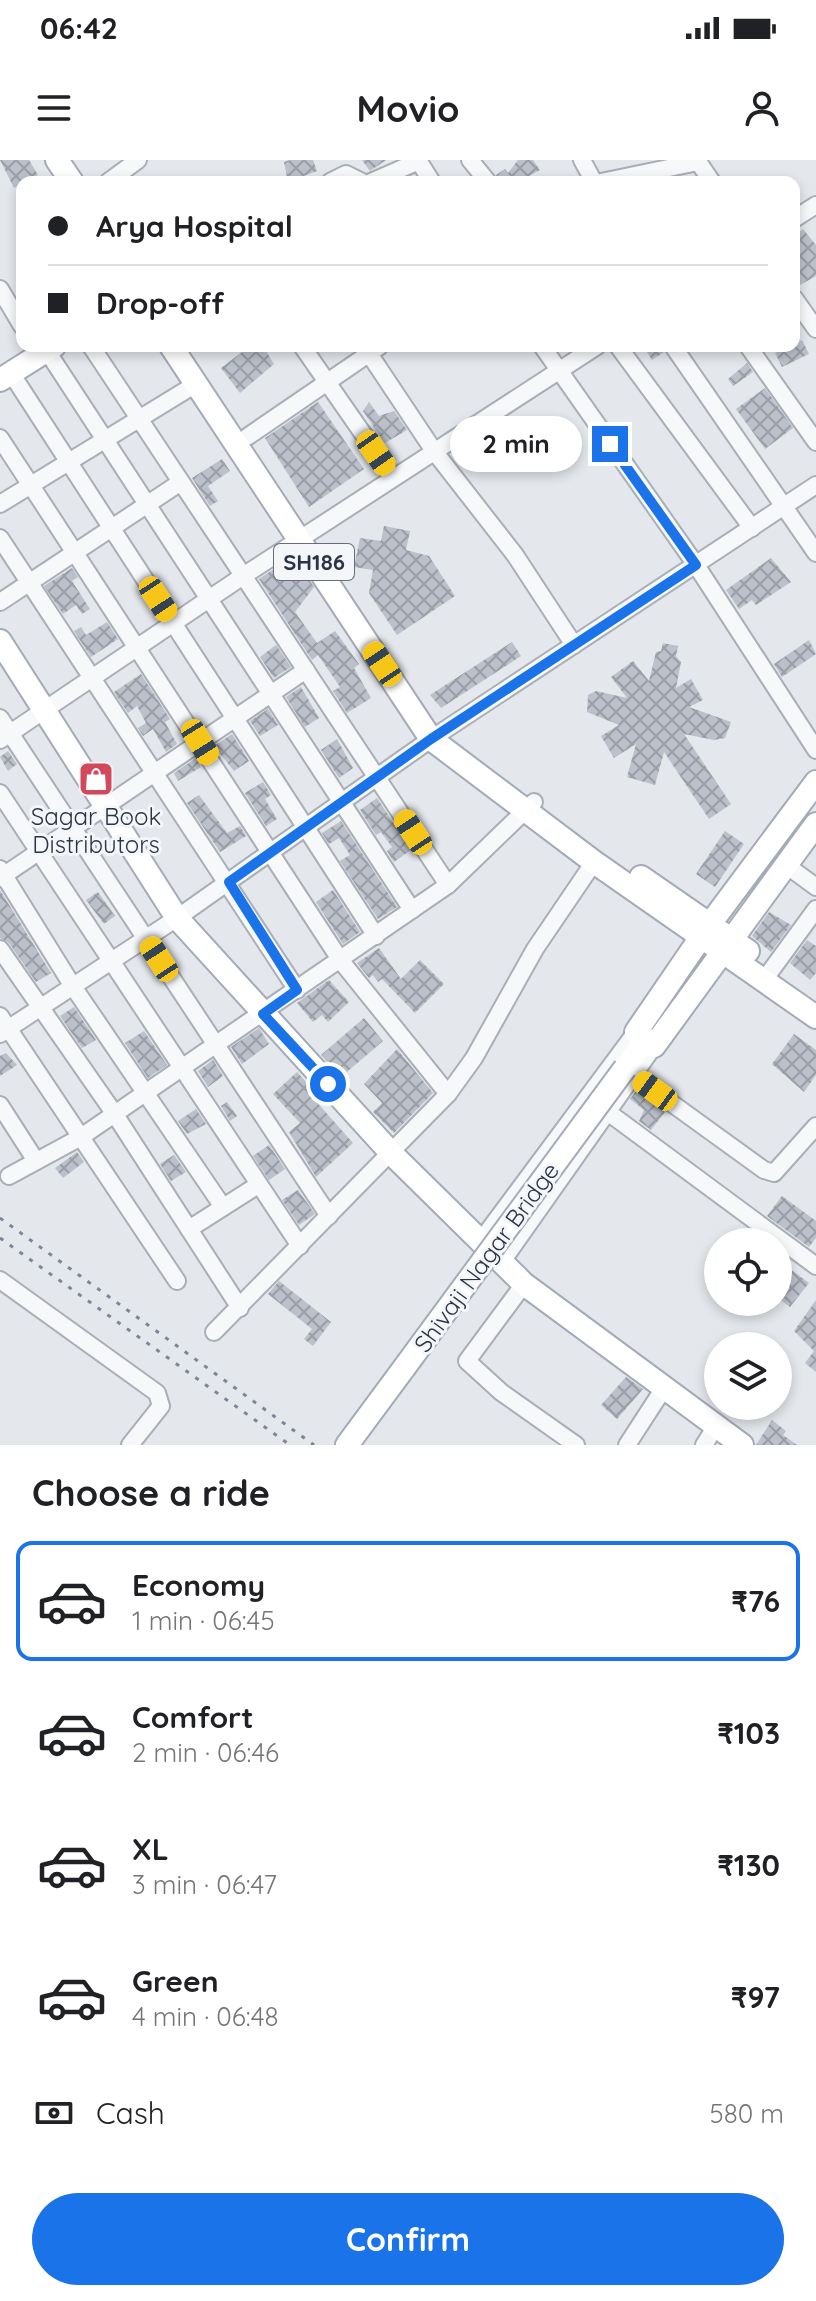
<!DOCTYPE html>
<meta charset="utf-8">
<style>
body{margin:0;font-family:Quicksand,sans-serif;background:#f2f2f2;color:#202124;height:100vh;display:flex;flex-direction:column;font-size:30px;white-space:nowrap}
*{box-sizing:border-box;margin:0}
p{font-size:26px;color:#757577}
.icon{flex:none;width:44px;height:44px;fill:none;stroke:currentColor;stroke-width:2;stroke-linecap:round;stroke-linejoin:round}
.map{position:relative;height:1285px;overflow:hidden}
.details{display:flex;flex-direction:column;background:#fff;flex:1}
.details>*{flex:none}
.hud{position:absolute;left:16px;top:16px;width:784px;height:176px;border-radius:16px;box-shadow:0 4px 12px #0003;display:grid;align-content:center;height:176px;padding:0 32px;background:#fff}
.buttons{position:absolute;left:704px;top:1068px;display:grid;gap:16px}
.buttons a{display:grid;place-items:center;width:88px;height:88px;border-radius:50%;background:#fff;box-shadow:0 4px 12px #0003;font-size:40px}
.end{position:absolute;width:36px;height:36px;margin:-18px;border:10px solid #1a73e8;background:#fff;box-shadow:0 0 0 4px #fff}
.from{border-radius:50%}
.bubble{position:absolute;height:56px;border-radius:28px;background:#fff;box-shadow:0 4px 12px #0003;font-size:26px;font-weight:700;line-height:56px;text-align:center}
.car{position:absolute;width:24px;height:48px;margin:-24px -12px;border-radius:10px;box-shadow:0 0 6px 2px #0007;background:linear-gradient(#f5c518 24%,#345 0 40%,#f5c518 0 76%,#345 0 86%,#f5c518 0)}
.hud b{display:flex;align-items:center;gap:28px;height:76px;font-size:30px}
.hud b+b{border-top:2px solid #e0e0e0}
.hud i{width:20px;height:20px;background:#202124}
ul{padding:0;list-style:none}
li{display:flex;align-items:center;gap:24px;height:120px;margin:0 16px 12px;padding:0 16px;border:4px solid transparent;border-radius:16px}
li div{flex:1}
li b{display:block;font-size:30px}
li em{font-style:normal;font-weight:700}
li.selected{border-color:#1a73e8}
li>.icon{width:72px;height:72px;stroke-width:1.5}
h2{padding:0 32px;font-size:36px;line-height:96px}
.pay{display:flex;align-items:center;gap:20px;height:88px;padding:0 32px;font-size:30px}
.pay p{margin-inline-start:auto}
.primary-button{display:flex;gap:16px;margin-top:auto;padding:16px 32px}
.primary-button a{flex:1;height:92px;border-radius:48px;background:#1a73e8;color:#fff;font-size:32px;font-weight:700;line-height:92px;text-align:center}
.status{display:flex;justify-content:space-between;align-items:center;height:56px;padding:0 40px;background:#fff;direction:ltr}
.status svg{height:22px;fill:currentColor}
header{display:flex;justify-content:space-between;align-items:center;height:104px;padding:0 32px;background:#fff;font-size:36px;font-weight:700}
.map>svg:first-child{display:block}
</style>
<div class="status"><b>06:42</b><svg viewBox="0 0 49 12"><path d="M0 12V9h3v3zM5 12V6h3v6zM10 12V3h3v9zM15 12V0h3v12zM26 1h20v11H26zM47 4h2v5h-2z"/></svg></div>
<header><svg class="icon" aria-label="menu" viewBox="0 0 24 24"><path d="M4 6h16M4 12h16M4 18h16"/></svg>Movio<svg class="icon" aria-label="person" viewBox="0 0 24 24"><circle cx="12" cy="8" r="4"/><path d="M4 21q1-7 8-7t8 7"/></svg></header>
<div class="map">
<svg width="816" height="1285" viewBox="0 0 816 1285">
<defs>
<pattern id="building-cross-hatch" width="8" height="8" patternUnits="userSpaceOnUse" patternTransform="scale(2)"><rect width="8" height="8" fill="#bbc0ca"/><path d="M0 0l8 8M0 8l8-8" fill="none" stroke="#989da6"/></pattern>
</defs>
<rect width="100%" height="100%" fill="#e4e7ec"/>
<g fill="url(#building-cross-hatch)">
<path d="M0 0H29L38 15 14 28Z"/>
<path d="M290 0H313L317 11 288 22 284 2Z"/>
<path d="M362 0H386L370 11Z"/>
<path d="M518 0H533L540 10 518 22H499L496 15 505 9 508 13Z"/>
<path d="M803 69 816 85V116L800 125 794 116V76Z"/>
<path d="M802 180 809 194 782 207 775 193Z"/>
<path d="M238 186H263L274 204 240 233 221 208 242 192Z"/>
<path d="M643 186H662L664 192 652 200Z"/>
<path d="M747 203 753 212 733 226 728 219Z"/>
<path d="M765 228 793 268 765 289 736 249Z"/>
<path d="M318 242 364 309 309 347 265 278Z"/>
<path d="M369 242 379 256 394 251 407 270 385 283 363 251Z"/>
<path d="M222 299 230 311 208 326 218 341 210 346 192 318Z"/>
<path d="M384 366 410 371 406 390 429 396 455 436 397 475 369 433 373 410 354 407 360 378 381 381Z"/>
<path d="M293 396 314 427 295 452 317 483 335 471 359 504 354 508 371 538 347 553 333 531 340 527 318 495 312 500 259 419Z"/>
<path d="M771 398 791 422 756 445 752 440 739 449 726 430Z"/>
<path d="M72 408 78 417 72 421 90 449 82 454 76 445 63 454 44 426Z"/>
<path d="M107 462 118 479 91 497 74 471 81 467 86 475Z"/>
<path d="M809 480 816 494 782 517 774 504Z"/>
<path d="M512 482 521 496 441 548 430 535Z"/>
<path d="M663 483 678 486 676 496 681 502 676 528 691 519 703 540 689 547 731 562 725 578 714 580 684 574 731 644 709 659 664 592 655 625 627 617 636 584 614 598 601 576 619 565 587 552 588 535 596 531 627 538 611 517 633 501 649 521 656 492 661 491Z"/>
<path d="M276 485 291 507 274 518 260 497Z"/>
<path d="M141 514 170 559 165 562 177 584 166 592 153 569 143 576 138 568 146 563 137 546 128 553 114 532Z"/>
<path d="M301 527 319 558 305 567 286 537Z"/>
<path d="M268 549 278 565 260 576 250 561Z"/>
<path d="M232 574 249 601 234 611 214 586Z"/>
<path d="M337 579 353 608 339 618 321 590Z"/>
<path d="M8 591 17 604 8 611 0 597Z"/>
<path d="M196 598 201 607 178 621 174 613Z"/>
<path d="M263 622 271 635 265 639 277 659 266 666 245 633Z"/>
<path d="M199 635 227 673 240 666 246 676 220 692 187 643Z"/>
<path d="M377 638 411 690 394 702 387 691 392 687 381 672 376 675 360 650Z"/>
<path d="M341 661 397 747 378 759 340 701 350 695 339 678 329 684 322 673Z"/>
<path d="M725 671 744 684 715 727 696 714Z"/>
<path d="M0 730 51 813 36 822 9 783 0 778Z"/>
<path d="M333 730 360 772 343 784 316 742Z"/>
<path d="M98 732 115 756 104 764 86 740Z"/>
<path d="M769 752 791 765 771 792 752 776Z"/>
<path d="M807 780 816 786V813L810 820 790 803Z"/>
<path d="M379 788 401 819 420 800 444 824 415 853 382 819 378 822 373 815 369 818 357 803Z"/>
<path d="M329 820 349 842 328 862 322 855 313 862 297 843Z"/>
<path d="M74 847 96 880 82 888 60 856Z"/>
<path d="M364 858 383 881 341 917 321 895Z"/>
<path d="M259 868 269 884 242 904 231 887Z"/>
<path d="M144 871 167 905 148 918 125 883Z"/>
<path d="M794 874 816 890V915L804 932 772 904Z"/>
<path d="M397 889 433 933 394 973 373 952 382 943 364 924Z"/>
<path d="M6 893 17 905 0 916V896Z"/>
<path d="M213 900 223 916 208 927 198 911Z"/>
<path d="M297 912 317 934 313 938 353 983 316 1017 289 972 300 963 273 934Z"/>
<path d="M636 931 665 952 651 970 639 961 644 950 630 939Z"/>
<path d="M227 942 237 956 230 961 221 946Z"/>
<path d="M196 949 206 964 187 974 178 961Z"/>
<path d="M269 985 285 1009 269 1020 253 996Z"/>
<path d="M77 992 84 1002 63 1018 55 1008Z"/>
<path d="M174 995 186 1012 171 1021 160 1004Z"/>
<path d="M298 1030 315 1054 299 1065 282 1040Z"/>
<path d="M782 1036 816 1061V1078L809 1087 767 1056Z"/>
<path d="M785 1105 809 1123 790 1147 778 1138V1115Z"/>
<path d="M279 1121 331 1162 313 1186 304 1179 312 1169 268 1134Z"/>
<path d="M816 1140V1212L805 1203 814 1191 794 1171Z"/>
<path d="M626 1217 643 1229 617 1259 601 1245Z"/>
<path d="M772 1260 786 1271 783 1275 797 1285H756Z"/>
</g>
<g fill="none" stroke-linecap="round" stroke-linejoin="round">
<defs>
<g id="minor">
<path d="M418 0 432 22"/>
<path d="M470 0 488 22"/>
<path d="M582 0 594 22"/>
<path d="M697 0 712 22"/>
<path d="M108 22 138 0"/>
<path d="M330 22 346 14 362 22"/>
<path d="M371 22 419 1"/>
<path d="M601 22 698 2"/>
<path d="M794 59 816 45"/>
<path d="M0 129 22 166"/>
<path d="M794 138 816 169"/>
<path d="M91 186 448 725"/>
<path d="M302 186 393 317"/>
<path d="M364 186 434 291 515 395 574 485"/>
<path d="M542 186 696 405 816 590"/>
<path d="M618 186 752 368"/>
<path d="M673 186 816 393"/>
<path d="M748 186 816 282"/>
<path d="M47 191 412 750"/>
<path d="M11 213 376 776"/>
<path d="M247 277 380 186"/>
<path d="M0 278 341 801 448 934"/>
<path d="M0 344 196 224"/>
<path d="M0 378 297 830"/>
<path d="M0 442 181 322"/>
<path d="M0 558 329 1056"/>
<path d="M0 580 243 416 597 186"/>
<path d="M0 633 300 1086"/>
<path d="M786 705 816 727"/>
<path d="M0 709 72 825 223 1047"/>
<path d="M0 718 306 510"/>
<path d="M0 789 114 953 240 1148"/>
<path d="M764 820 816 749"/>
<path d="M0 856 177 1121"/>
<path d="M0 874 177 758 431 579 816 325"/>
<path d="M634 916 764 1010 774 1013 816 966"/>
<path d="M0 945 36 1001"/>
<path d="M609 953 816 1106"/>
<path d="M9 1016 81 977 448 725 534 642"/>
<path d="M189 1069 258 1025"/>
<path d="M480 1082 636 872"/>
<path d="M501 1103 654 886"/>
<path d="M0 1120 157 1233 161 1246 130 1285"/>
<path d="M524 1124 467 1201 501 1232 576 1285"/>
<path d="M214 1172 448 934 474 898 535 789 594 702"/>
<path d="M627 1285 664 1228"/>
<path d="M704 1285 716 1266"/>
</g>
<g id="major">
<path d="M57 0 72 22"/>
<path d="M171 186 431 579 594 702 816 857"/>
<path d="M0 220 54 186"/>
<path d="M0 481 177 758 392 994 524 1124 742 1285"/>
<path d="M816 622 710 764 636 872 654 886 816 664"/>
<path d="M641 717 748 791"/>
<path d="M625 908 646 879"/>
<path d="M347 1285 404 1208"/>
</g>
</defs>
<use href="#minor" stroke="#a9aeb7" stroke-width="20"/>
<use href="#major" stroke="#a3abb8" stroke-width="26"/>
<use href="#minor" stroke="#f7f8fa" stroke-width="16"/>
<use href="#major" stroke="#fff" stroke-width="22"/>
<g stroke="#7d8696" stroke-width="3" stroke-dasharray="4 8" stroke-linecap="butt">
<path d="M0 1058 314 1285"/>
<path d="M0 1078 290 1285"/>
</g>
<defs>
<path id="major-bridge" d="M404 1208 625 908"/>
</defs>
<use href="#major-bridge" stroke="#a3abb8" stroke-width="26" stroke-linecap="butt"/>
<use href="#major-bridge" stroke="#fff" stroke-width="22"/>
</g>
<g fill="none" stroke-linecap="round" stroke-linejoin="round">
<path stroke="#1a73e8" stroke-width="10" d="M328 924 263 854 297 830 229 722 431 579 696 405 610 284"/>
</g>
<defs>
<symbol id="shop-square" viewBox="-11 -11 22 22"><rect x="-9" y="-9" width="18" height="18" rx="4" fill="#d1495b" stroke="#f4f6f9"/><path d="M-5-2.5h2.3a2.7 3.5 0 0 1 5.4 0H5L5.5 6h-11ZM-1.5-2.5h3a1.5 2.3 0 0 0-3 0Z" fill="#fff"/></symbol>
</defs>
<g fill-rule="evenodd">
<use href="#shop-square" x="76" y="599" width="40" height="40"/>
</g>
<g text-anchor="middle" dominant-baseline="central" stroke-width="6" stroke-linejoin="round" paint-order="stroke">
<rect fill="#f4f6f9" stroke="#676e7b" stroke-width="2" x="274" y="384" width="80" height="36" rx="6"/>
<g font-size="22" font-weight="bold" fill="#2b3445">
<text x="314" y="402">SH186</text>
</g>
<g font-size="24" fill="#2b3445" stroke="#f4f6f9">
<text x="96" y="656">Sagar Book<tspan x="96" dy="28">Distributors</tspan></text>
</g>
<g font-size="24" fill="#2b3445" stroke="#f4f6f9">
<text transform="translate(486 1097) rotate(-54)">Shivaji Nagar Bridge</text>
</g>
</g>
</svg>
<div class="buttons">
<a><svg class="icon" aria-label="locate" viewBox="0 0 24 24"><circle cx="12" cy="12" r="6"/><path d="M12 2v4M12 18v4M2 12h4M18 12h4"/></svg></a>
<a><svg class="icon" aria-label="layers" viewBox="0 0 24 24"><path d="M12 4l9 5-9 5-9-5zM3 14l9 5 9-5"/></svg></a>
</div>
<i class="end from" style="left:328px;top:924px"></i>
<i class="end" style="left:610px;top:284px"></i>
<div class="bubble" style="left:450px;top:256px;width:132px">2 min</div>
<i class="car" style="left:376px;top:293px;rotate:145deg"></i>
<i class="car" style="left:158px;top:439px;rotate:147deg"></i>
<i class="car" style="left:382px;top:504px;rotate:326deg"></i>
<i class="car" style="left:200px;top:582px;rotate:148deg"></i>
<i class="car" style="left:413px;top:672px;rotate:327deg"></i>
<i class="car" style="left:159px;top:799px;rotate:327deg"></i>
<i class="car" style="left:655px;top:931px;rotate:306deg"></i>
<div class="hud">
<b><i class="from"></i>Arya Hospital</b>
<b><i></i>Drop-off</b>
</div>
</div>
<section class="details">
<h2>Choose a ride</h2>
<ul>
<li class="selected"><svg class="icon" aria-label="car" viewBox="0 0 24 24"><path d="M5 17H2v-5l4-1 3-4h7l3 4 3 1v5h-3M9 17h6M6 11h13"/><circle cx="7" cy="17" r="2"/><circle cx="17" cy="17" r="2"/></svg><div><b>Economy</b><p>1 min · 06:45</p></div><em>₹76</em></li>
<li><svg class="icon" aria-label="car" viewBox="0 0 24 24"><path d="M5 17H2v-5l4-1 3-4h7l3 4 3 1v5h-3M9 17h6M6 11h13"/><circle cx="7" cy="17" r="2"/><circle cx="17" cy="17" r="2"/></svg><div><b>Comfort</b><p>2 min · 06:46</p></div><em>₹103</em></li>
<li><svg class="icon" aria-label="car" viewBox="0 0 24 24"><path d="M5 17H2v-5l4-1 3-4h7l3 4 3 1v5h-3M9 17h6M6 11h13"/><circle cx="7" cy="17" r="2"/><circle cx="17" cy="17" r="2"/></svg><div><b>XL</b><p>3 min · 06:47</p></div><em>₹130</em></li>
<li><svg class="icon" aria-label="car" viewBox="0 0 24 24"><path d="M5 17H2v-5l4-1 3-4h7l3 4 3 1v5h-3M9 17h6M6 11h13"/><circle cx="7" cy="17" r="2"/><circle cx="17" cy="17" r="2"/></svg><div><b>Green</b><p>4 min · 06:48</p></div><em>₹97</em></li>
</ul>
<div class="pay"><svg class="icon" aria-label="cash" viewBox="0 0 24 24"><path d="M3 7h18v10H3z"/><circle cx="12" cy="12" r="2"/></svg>Cash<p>580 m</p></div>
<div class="primary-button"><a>Confirm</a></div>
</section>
